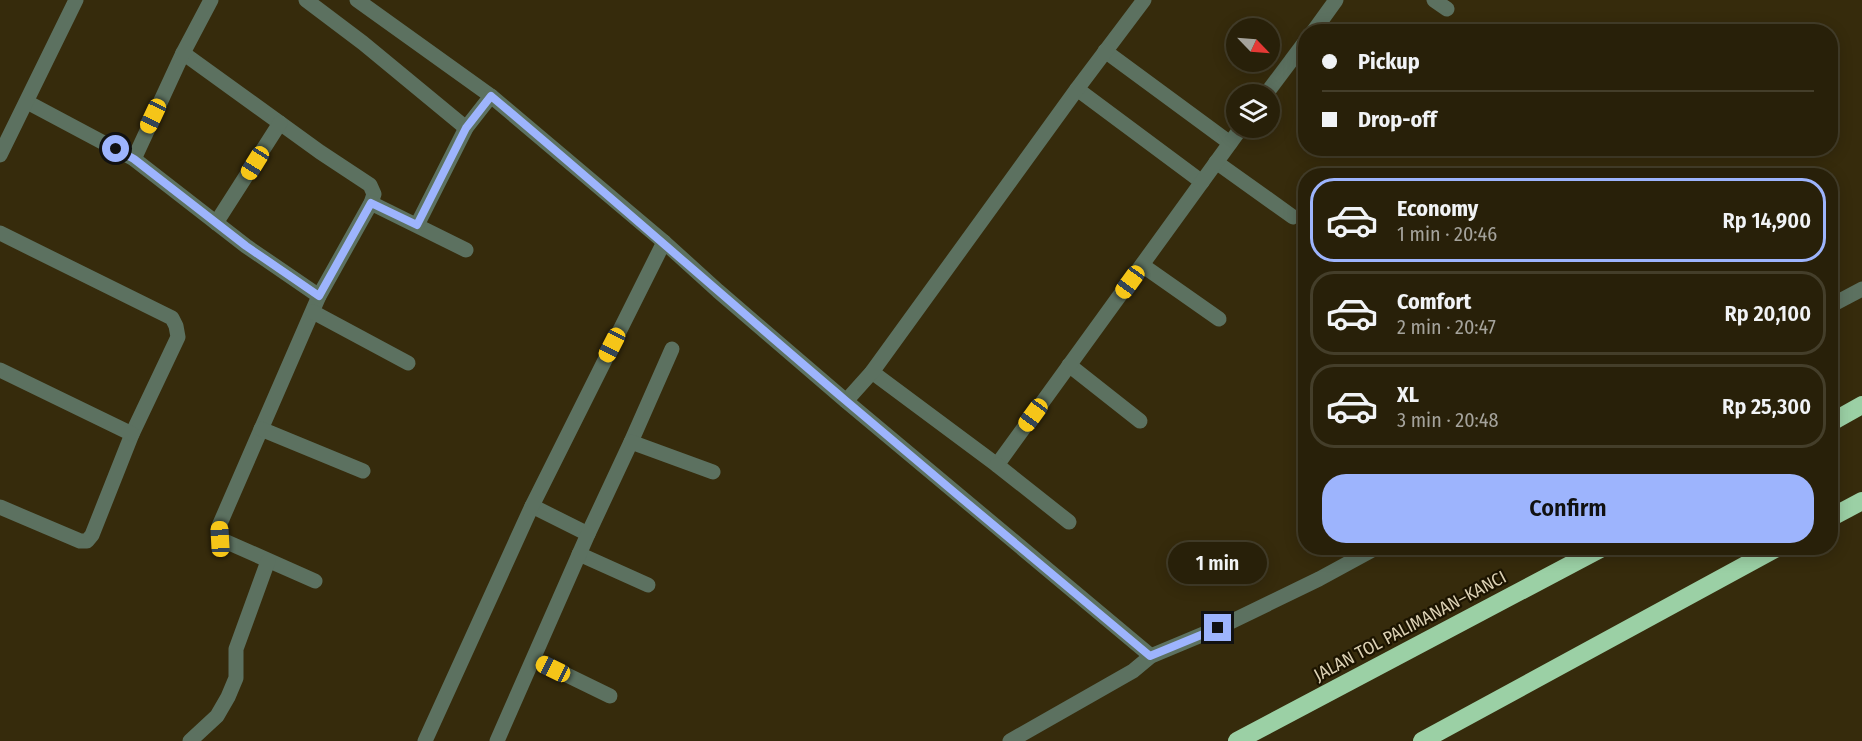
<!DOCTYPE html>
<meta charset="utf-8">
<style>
body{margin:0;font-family:"Fira Sans Condensed",sans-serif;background:#342d17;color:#f1f3f6;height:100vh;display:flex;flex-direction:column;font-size:22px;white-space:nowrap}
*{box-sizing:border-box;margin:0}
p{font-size:20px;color:#a5a39c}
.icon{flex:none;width:33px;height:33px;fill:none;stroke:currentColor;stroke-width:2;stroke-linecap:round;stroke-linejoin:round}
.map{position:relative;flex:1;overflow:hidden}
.sheet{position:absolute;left:1298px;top:168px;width:540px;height:387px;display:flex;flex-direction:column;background:#282009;border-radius:24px;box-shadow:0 3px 15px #0003,0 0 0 2px #443e2a}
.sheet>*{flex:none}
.banner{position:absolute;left:1298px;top:24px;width:540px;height:132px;border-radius:24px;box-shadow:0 3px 15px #0003,0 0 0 2px #443e2a;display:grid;align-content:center;height:132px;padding:0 24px;background:#282009}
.needle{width:39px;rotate:115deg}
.tools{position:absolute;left:1226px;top:18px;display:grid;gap:12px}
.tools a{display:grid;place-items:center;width:54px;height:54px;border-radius:50%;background:#282009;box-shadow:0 3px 15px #0003,0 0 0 2px #443e2a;font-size:30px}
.end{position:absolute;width:27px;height:27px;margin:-14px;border:8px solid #9db4fd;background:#111;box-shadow:0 0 0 3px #111}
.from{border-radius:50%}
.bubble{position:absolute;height:42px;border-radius:21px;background:#282009;box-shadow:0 3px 15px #0003,0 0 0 2px #443e2a;font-size:20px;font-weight:600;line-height:42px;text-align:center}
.car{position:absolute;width:18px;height:36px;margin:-18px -9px;border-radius:8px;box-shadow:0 0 4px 2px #0007;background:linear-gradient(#f5c518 24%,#345 0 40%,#f5c518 0 76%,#345 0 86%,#f5c518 0)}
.banner b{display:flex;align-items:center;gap:21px;height:57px;font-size:22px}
.banner b+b{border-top:2px solid #443e2a}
.banner i{width:15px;height:15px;background:#f1f3f6}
ul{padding:10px 0 0;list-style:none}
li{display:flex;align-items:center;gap:18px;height:84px;margin:0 12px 9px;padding:0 12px;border:3px solid #443e2a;border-radius:24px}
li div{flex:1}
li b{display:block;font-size:22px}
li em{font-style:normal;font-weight:600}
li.selected{border-color:#9db4fd}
li>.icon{width:54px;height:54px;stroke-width:1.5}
.cta{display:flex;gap:12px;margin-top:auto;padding:12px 24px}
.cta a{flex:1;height:69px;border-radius:24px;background:#9db4fd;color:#111;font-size:24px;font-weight:600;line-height:69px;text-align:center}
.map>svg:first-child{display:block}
</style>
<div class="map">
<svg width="1862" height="741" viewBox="0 0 1862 741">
<rect width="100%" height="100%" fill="#362b0c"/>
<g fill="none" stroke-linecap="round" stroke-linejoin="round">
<g stroke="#5c7160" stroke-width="15">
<path d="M306 0 363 43 466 128"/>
<path d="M357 0 491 96 664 242 718 291 846 401 1151 656"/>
<path d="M1434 0 1447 9"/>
<path d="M1313 32 1336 0"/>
<path d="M1105 51 1230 143"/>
<path d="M183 53 320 152 370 185 374 194 371 203 319 296"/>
<path d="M1077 89 1202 182"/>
<path d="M1266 94 1305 42"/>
<path d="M27 102 134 159 246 246 319 296 219 526 220 539 315 581"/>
<path d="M0 155 76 0"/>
<path d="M134 159 183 53 211 0"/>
<path d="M1216 162 1293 217"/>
<path d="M371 203 466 250"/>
<path d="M216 223 280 123"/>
<path d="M417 225 466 128 491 96"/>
<path d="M0 233 172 318 176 326 178 337 132 434 92 535 87 541H80L0 507"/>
<path d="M1142 265 1219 319"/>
<path d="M1830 306 1862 289"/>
<path d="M313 312 408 363"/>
<path d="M1069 365 1140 421"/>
<path d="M0 370 132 434"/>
<path d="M872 372 997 465 1241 128"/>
<path d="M846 401 872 372 1077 89 1144 0"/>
<path d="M261 429 363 471"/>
<path d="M631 442 672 349"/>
<path d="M997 465 1069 522"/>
<path d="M532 506 588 534"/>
<path d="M579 554 648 585"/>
<path d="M534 659 610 696"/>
<path d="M190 741 217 716 228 697 236 678V649L268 561"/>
<path d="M425 741 532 506 664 242"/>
<path d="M497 741 588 534 631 442 713 472"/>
<path d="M1010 741 1133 671 1151 656 1218 628 1319 579 1376 548"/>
</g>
<g stroke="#9bd0a5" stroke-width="18">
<path d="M1830 423 1862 405"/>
<path d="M1830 518 1862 501"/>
<path d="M1237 741 1602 548"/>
<path d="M1422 741 1777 548"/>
</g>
</g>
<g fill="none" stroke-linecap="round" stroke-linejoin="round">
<path stroke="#9db4fd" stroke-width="8" d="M116 149 134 159 246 246 319 296 371 203 417 225 466 128 491 96C610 196 726 299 845 400 946 486 1049 571 1150 656L1218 628"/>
</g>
<g text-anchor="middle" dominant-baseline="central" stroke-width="4.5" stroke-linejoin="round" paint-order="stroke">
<g font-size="18" fill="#dcd1b4" stroke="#1c1400">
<text transform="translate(1410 626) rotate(-28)">JALAN TOL PALIMANAN–KANCI</text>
</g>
</g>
</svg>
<div class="tools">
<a><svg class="needle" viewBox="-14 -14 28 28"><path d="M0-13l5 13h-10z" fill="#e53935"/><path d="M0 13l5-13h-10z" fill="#a5a39c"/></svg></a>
<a><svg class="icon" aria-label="layers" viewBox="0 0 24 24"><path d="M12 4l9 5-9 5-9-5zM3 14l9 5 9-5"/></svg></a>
</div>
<i class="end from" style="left:116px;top:149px"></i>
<i class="end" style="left:1218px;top:628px"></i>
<div class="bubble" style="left:1168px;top:542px;width:99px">1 min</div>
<i class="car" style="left:153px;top:116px;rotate:205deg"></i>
<i class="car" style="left:255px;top:163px;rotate:212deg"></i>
<i class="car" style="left:1130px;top:282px;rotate:216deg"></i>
<i class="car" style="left:612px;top:345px;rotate:207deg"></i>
<i class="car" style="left:1033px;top:415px;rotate:216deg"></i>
<i class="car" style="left:220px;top:539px;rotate:357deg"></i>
<i class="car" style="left:553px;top:669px;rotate:296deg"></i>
<div class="banner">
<b><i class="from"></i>Pickup</b>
<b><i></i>Drop-off</b>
</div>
<section class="sheet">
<ul>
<li class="selected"><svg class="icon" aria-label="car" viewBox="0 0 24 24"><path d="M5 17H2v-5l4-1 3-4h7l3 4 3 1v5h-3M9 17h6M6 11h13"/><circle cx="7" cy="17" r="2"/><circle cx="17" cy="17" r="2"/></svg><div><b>Economy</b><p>1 min · 20:46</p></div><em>Rp 14,900</em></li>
<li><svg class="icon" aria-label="car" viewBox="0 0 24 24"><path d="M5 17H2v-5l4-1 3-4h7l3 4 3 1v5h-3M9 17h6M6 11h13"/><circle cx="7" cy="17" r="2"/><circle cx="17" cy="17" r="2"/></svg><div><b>Comfort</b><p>2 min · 20:47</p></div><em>Rp 20,100</em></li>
<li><svg class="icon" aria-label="car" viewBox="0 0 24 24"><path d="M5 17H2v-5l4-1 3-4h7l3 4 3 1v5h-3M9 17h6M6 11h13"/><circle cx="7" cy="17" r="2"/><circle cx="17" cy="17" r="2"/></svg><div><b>XL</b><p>3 min · 20:48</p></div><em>Rp 25,300</em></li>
</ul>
<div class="cta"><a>Confirm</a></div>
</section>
</div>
